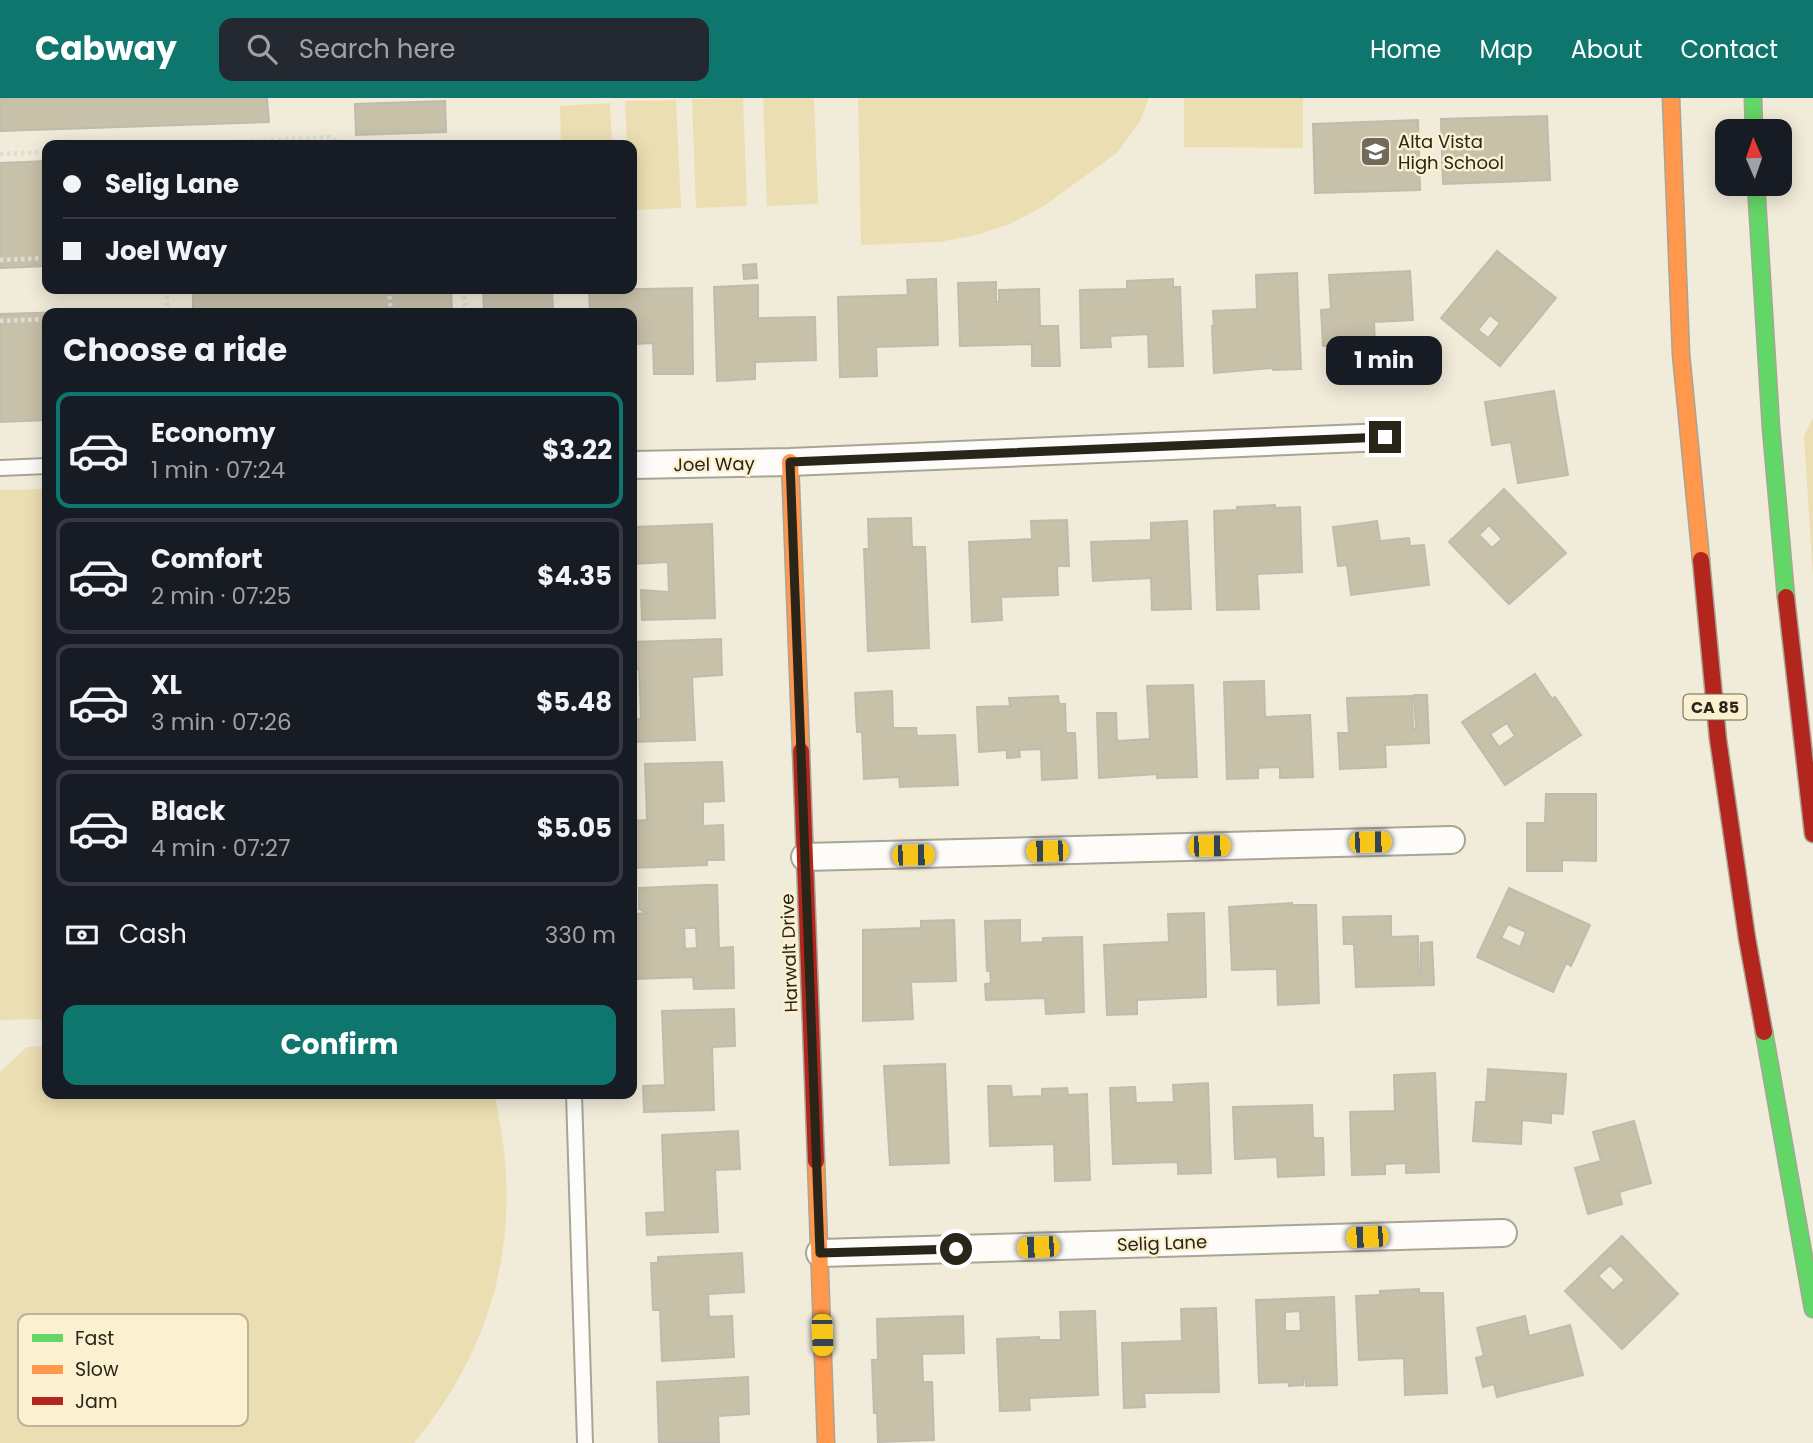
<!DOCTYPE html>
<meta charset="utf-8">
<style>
body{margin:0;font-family:Poppins,sans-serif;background:#242831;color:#f1f3f6;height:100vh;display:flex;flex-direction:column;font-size:26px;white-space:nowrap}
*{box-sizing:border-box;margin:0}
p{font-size:23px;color:#9ea1a6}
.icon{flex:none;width:38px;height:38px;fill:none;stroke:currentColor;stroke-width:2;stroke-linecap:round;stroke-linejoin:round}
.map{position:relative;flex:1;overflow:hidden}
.side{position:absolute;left:42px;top:210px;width:595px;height:791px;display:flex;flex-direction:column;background:#171b24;border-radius:14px;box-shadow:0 4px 18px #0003}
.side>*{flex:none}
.top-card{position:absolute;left:42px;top:42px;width:595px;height:154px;border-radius:14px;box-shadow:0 4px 18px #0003;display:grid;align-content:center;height:154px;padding:0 21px;background:#171b24}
.needle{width:46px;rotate:358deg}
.controls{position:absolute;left:1715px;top:21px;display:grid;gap:14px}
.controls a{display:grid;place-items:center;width:77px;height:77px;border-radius:14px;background:#171b24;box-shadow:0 4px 18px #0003;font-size:35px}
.end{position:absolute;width:32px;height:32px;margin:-16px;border:9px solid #292519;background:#fff;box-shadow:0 0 0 4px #fff}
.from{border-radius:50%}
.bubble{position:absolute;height:49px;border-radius:14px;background:#171b24;box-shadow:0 4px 18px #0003;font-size:23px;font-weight:700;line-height:49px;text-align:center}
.car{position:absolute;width:21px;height:42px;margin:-21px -10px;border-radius:9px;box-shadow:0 0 5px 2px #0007;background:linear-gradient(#f5c518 24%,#345 0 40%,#f5c518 0 76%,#345 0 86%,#f5c518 0)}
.top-card b{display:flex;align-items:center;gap:24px;height:66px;font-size:26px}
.top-card b+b{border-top:2px solid #363941}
.top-card i{width:18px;height:18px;background:#f1f3f6}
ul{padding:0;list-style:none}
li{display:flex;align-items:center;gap:21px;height:116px;margin:0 14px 10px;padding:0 7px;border:4px solid #363941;border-radius:14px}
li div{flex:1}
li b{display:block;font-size:26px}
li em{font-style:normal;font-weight:700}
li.selected{border-color:#0f766e}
li>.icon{width:63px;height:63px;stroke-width:1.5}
h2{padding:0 21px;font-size:32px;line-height:84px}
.pay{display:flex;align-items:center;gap:18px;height:77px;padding:0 21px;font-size:26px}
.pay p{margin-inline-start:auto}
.button{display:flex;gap:14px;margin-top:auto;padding:14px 21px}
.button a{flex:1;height:80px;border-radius:14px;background:#0f766e;color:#fff;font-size:28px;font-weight:700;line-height:80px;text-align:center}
header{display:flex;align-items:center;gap:42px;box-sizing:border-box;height:98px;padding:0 35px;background:#0f766e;color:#fff}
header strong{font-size:33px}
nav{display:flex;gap:38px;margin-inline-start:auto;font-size:24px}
.search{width:490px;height:63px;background:#242831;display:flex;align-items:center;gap:18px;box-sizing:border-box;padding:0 24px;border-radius:14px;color:#9ea1a6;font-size:26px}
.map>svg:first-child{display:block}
</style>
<header>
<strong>Cabway</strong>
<div class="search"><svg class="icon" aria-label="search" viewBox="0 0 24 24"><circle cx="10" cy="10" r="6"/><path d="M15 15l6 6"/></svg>Search here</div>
<nav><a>Home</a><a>Map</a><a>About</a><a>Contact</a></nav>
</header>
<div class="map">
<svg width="1813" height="1345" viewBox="0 0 1813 1345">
<rect width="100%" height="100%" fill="#f1ebd9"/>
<g fill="#ecdeb3">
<path d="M743 0 747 108 696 110 692 1Z"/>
<path d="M763 0H814L818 106 767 108Z"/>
<path d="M858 0H1149L1140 23 1118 54 1044 108 1010 126 976 137 939 144 861 147Z"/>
<path d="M1184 0H1303V50L1184 49Z"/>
<path d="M676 2 681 110 632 112V47H627L625 3Z"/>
<path d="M610 5 612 47H561L560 8Z"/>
<path d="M1813 320V478L1804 338Z"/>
<path d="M47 391V921L0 922V392Z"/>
<path d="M47 948V996H494C525 1125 499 1242 414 1345H0V974L27 949Z"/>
</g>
<g fill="#c8c1a9" stroke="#c0bbad" stroke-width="2" fill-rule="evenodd">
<path d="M0 0H267L269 24 0 33Z"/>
<path d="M445 3 446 34 356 37 355 6Z"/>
<path d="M1547 18 1550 82 1443 86 1441 21Z"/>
<path d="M1418 22 1420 92 1315 95 1313 26Z"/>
<path d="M47 63V168L0 170V65Z"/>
<path d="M1497 153 1556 200 1500 268 1441 220ZM1490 217 1500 225 1488 240 1478 232Z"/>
<path d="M756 166 757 180 744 181 743 167Z"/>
<path d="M1410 173 1413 222 1374 224 1375 246 1323 248 1321 212 1331 211 1329 177Z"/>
<path d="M1297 175 1301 271 1273 272V270L1214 275 1212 228H1214L1213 213 1257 211 1256 177Z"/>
<path d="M936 181 938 247 876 249 877 278 840 279 838 199 908 197 907 182Z"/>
<path d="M1173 181V189H1180L1183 268 1149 269 1148 236 1110 238 1111 249 1081 250 1080 192 1127 191V183Z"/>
<path d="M996 184V204H999V192L1039 191 1040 228H1058L1060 268H1032V246L960 248 958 185Z"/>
<path d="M758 187V220L815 219 816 262 755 264V281L717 283 714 189Z"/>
<path d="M692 190 693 276H654L653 245 634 246V256H632V215H590L589 192Z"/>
<path d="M277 191H391L392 215H193V193Z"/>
<path d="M391 191H451L452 215H392Z"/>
<path d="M483 191H552L553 215H484Z"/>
<path d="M169 211V215H47V322L0 324V216Z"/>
<path d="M1554 293 1568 377 1518 385 1511 344 1492 347 1485 304Z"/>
<path d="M1504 391 1566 455 1509 506 1449 444ZM1489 427 1502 441 1492 450 1479 437Z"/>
<path d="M1275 407V410L1300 409 1302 474 1257 476 1259 511 1217 512 1214 413 1237 412V409Z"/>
<path d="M911 420 912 449H925L929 550 868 553 864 451H869L868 421Z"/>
<path d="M1067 422 1069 468H1057L1058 497 1001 499 1002 522 972 524 969 444 1032 441 1031 423Z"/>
<path d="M1187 423 1191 511 1152 512 1151 480 1093 483 1091 444 1151 442V425Z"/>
<path d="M1377 423 1380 443 1409 440 1410 448 1424 447 1429 487 1351 497 1347 467 1338 468 1333 429Z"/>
<path d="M712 426 715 520 642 522 641 492 669 494 668 464 632 466V429Z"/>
<path d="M721 541 722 577 692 579 695 642 632 644V621H641L639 571 632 572V544Z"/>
<path d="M1535 576 1552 601 1555 599 1581 637 1505 687 1462 624ZM1507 625 1515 638 1499 649 1490 636Z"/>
<path d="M1264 583 1265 619 1310 617 1313 679 1280 680V669L1258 670V680L1227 681 1224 584Z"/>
<path d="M1193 587 1197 679 1157 680V676L1099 680 1097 615H1116L1117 643 1150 641 1147 588Z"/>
<path d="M892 593 893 630H916L917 638 955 637 958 687 900 689 899 679 864 681 862 634H857L855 595Z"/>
<path d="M1414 597H1427L1429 645 1385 647 1386 669 1340 671 1338 635H1349L1347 600 1412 598 1413 631H1416Z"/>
<path d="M1058 598 1059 606H1065L1066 635H1075L1077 680 1042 682 1041 651 1019 652 1020 659 1007 660V652L979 654 977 609 1010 608 1009 600Z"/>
<path d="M722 664 724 703 703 704V728L723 727 724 762H707V767L632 770V723L647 722 645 666Z"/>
<path d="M1546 696H1596V763L1562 762V773H1527V725H1545Z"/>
<path d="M705 787H717L719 850 733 849 734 890 694 891 693 879 635 881V816L646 815 639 811V790ZM684 830H696L697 850 685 851Z"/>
<path d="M1509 790 1590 827 1571 868 1566 865 1553 894 1477 859ZM1508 826 1526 834 1520 849 1501 840Z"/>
<path d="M1292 805V807H1316L1319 905 1278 907 1277 871 1232 872 1229 809Z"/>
<path d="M1204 815 1206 899 1137 902V916L1107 917 1104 847 1169 844 1168 816Z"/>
<path d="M1391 818V839L1418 838 1419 877H1421V845L1432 844 1434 887 1356 889 1354 846H1344L1343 819Z"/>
<path d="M954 822 956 883 911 884 913 921 863 923V832L921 830V823Z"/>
<path d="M1020 822V845L1043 844V840L1082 839 1084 914 1046 916 1045 900 986 902 985 886 991 885 990 873H987L985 823Z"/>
<path d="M734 911 735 948 712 949 714 1012 644 1014 643 988 665 987 662 913Z"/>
<path d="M945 966 949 1065 890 1067 884 968Z"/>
<path d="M1488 971 1566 976 1563 1016 1551 1015V1025L1522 1022 1521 1046 1473 1043 1476 1004H1486Z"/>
<path d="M1435 975 1439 1074 1406 1075V1065L1385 1066V1076L1352 1077 1350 1014 1395 1013 1394 977Z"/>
<path d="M1208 985 1211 1075 1178 1076V1064L1113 1066 1110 990 1135 989 1136 1005 1174 1004 1173 987Z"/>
<path d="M988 988H1011L1012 999 1042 998V991L1067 990 1068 997 1087 996 1090 1082 1055 1083 1054 1046 990 1048Z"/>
<path d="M1312 1007 1313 1040H1323L1324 1077 1278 1079 1277 1059 1235 1061 1233 1009Z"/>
<path d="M1634 1023 1651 1085 1619 1094 1622 1106 1588 1116 1575 1070 1601 1063 1593 1034Z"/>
<path d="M738 1033 740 1071 715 1072 718 1134 647 1137 646 1115 665 1114 662 1037Z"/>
<path d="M1622 1138 1678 1196 1622 1251 1565 1193ZM1610 1167 1625 1182 1613 1193 1598 1178Z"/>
<path d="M742 1155 744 1194 708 1196 709 1219 732 1218 734 1259 662 1263 660 1212H653L651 1165H658V1159Z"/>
<path d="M1419 1191V1195H1443L1447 1295 1405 1297 1404 1260 1359 1262 1356 1198 1380 1197V1193Z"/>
<path d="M1334 1199 1337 1287 1306 1288 1305 1279H1303V1287L1289 1288V1284L1259 1285 1256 1202ZM1300 1213 1301 1233H1285V1214Z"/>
<path d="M1216 1210 1219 1294 1144 1295 1145 1309 1124 1310 1122 1245 1182 1243 1181 1211Z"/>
<path d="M1095 1213 1098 1297 1029 1300 1030 1312 1000 1313 997 1241 1039 1239V1242H1061L1060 1214Z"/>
<path d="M963 1218 964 1255 922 1256 923 1284H932L934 1342 878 1344 877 1315H874L872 1262H878L877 1221Z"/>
<path d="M1525 1218 1529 1238 1570 1227 1583 1277 1497 1299 1494 1286 1483 1289 1476 1260 1484 1258 1477 1230Z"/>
<path d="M748 1279 749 1316 718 1318 719 1345H659L657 1284Z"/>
</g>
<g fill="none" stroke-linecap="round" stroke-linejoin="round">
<defs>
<g id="lane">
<path d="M0 370 47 368"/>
<path d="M574 996 585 1345"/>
</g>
<g id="street">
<path d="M632 367 790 364 1385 339"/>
<path d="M805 759 1451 742"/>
<path d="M820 1155 1503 1135"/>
</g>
<g id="fast">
<path d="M1753 0 1754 33"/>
<path d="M1756 86 1771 330 1786 499"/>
<path d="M1764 934 1813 1211"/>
</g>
<g id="slow">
<path d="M1671 0 1681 256 1701 462"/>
<path d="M790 364 801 653"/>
<path d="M816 1063 826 1345"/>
</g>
<g id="jam">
<path d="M1701 462 1718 641 1747 840 1764 934"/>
<path d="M1786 499 1813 736"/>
<path d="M801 653 816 1063"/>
</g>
</defs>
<use href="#lane" stroke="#a8a496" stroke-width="18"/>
<use href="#street" stroke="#a8a496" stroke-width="30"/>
<use href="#fast" stroke="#a8a496" stroke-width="19"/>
<use href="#slow" stroke="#a8a496" stroke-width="19"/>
<use href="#jam" stroke="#a8a496" stroke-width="19"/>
<g stroke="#dfddd8" stroke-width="4.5" stroke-dasharray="3.5 3.5" stroke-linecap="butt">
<path d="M180 47 332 39 339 47"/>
<path d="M0 56 47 54"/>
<path d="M0 162 47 160"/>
<path d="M389 191 391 215"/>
<path d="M463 191 466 215"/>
<path d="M167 215V191"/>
<path d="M0 223 47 221"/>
</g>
<use href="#lane" stroke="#fdfcf9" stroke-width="14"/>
<use href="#street" stroke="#fdfcf9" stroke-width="26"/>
<use href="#fast" stroke="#63d668" stroke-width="16"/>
<use href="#slow" stroke="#ff974d" stroke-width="16"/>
<use href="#jam" stroke="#b3261e" stroke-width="16"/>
</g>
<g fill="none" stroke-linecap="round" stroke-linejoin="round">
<path stroke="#292519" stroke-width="9" d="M956 1151 820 1155 790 364 1385 339"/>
</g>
<defs>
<symbol id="school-square" viewBox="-11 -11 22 22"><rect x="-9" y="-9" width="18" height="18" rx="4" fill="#6f6a5c" stroke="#fbf0cf"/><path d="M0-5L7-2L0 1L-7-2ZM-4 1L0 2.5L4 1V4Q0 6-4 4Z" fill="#fff"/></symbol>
</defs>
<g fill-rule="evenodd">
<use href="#school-square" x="1358" y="36" width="35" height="35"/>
</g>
<g text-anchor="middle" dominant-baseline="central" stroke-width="5" stroke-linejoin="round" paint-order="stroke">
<rect fill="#fbf0cf" stroke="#686250" stroke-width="2" x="1683.5" y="596.5" width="63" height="25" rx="5"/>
<g font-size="16" font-weight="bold" fill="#292519">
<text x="1715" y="609">CA 85</text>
</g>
<g font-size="18" fill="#292519" stroke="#fbf0cf" text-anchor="start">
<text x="1398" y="43">Alta Vista<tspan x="1398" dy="21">High School</tspan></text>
</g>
<g font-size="18" fill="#292519" stroke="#fbf0cf">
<text transform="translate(714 366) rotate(-1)">Joel Way</text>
<text transform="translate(789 855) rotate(-92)">Harwalt Drive</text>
<text transform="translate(1162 1145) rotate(-2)">Selig Lane</text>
</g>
</g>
<rect x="18" y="1216" width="230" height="112" rx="10" fill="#fbf0cf" stroke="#bcb398" stroke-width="2"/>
<rect x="32" y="1236" width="31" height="8" fill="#63d668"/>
<rect x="32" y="1267" width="31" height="9" fill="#ff974d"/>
<rect x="32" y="1299" width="31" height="8" fill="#b3261e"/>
<g font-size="19" fill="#292519">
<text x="75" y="1247">Fast</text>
<text x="75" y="1278">Slow</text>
<text x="75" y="1310">Jam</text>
</g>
</svg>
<div class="controls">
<a><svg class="needle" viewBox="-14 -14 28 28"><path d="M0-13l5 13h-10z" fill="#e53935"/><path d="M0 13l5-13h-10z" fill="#9ea1a6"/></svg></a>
</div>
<i class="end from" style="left:956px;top:1151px"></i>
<i class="end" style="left:1385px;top:339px"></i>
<div class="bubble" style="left:1326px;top:238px;width:116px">1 min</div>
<i class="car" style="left:1370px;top:744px;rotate:89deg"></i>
<i class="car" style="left:1209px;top:748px;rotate:89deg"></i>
<i class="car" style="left:1047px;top:753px;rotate:269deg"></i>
<i class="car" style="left:913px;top:757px;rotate:89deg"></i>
<i class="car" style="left:1367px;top:1139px;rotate:268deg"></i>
<i class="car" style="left:1038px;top:1149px;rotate:268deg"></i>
<i class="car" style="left:822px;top:1237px;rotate:178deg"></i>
<div class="top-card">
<b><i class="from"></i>Selig Lane</b>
<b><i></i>Joel Way</b>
</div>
<section class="side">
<h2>Choose a ride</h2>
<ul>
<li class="selected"><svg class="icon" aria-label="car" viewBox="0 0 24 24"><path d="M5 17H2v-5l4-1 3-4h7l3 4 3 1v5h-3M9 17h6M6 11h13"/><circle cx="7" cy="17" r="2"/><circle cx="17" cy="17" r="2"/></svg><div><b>Economy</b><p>1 min · 07:24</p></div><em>$3.22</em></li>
<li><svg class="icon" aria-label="car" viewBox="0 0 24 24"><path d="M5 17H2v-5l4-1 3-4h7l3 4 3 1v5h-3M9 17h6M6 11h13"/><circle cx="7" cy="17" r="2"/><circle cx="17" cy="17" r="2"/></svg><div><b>Comfort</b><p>2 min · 07:25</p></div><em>$4.35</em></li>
<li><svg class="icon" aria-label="car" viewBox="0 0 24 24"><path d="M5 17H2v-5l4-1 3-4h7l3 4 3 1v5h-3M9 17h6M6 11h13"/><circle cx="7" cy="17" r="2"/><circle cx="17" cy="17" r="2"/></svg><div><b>XL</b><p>3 min · 07:26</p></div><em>$5.48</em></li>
<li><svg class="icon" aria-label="car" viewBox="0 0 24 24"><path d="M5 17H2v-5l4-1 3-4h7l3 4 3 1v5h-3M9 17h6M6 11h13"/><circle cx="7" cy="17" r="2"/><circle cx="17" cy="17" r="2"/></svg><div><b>Black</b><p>4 min · 07:27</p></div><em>$5.05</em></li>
</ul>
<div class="pay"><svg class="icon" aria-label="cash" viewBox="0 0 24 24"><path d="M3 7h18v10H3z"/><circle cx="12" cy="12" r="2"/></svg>Cash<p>330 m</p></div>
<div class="button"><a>Confirm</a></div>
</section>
</div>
